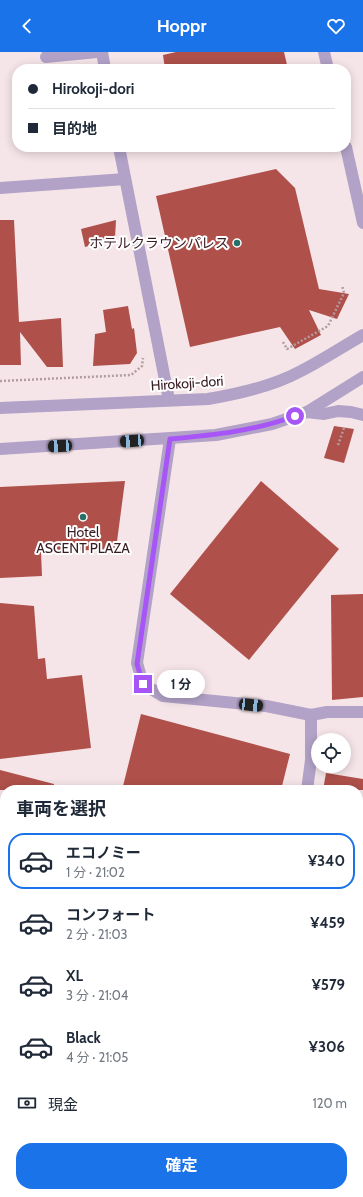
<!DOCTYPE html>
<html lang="ja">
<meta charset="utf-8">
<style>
body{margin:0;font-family:Cabin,"Noto Sans JP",sans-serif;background:#f2f2f3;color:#1f2937;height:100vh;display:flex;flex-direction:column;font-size:15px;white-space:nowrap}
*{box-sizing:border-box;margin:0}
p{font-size:13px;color:#747a83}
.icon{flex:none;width:22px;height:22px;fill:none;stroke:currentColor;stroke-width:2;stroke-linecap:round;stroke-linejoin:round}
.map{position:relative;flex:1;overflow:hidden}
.side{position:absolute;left:0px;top:733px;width:363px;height:412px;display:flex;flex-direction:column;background:#fff;border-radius:16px 16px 0 0;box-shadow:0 2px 10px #0003}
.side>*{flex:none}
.banner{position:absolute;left:12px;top:12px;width:339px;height:88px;border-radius:16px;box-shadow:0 2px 10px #0003;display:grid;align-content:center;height:88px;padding:0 16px;background:#fff}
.buttons{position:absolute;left:311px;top:681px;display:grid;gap:8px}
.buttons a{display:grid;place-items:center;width:40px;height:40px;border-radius:50%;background:#fff;box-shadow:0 2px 10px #0003;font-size:20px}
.end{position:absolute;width:18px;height:18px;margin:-9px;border:5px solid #a855f7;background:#fff;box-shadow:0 0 0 2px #fff}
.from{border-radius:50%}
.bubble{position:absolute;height:28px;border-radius:14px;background:#fff;box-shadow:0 2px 10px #0003;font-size:13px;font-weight:700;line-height:28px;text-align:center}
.car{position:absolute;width:12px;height:24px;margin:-12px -6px;border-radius:5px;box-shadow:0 0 3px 1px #0007;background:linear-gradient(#222 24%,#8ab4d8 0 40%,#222 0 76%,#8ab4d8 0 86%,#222 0)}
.banner b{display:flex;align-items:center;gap:14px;height:38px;font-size:15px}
.banner b+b{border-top:1px solid #e0e1e3}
.banner i{width:10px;height:10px;background:#1f2937}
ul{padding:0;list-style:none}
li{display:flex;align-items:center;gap:12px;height:56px;margin:0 8px 6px;padding:0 8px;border:2px solid transparent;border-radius:16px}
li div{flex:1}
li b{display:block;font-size:15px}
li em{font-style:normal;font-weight:700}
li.on{border-color:#1a73e8}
li>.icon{width:36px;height:36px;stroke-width:1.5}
h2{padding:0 16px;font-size:18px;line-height:48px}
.pay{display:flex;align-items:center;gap:10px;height:44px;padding:0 16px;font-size:15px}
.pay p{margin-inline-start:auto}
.cta{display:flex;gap:8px;margin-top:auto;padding:8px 16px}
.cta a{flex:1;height:46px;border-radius:16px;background:#1a73e8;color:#fff;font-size:16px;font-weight:700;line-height:46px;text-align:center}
header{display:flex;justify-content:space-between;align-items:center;height:52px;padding:0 16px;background:#1a73e8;color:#fff;font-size:18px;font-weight:700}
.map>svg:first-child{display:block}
</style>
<header><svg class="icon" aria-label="back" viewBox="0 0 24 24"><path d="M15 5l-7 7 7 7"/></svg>Hoppr<svg class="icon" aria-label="heart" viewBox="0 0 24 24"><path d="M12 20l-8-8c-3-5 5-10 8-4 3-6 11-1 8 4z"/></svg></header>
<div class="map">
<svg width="363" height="1145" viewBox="0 0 363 1145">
<rect width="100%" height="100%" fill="#f6e5e8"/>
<g fill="#af504a">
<path d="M176 0H284L288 17H165L163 3Z"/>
<path d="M276 117 295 136 319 237 349 242 337 267 309 258 321 283 295 297 280 275 190 295 156 144Z"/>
<path d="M0 168H14L19 270 61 266 63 315H47L20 280 21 313H0Z"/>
<path d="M116 168 115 186 85 195 81 177Z"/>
<path d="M128 254 132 277 134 276 137 301 130 312 93 314 95 282 106 280 103 258Z"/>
<path d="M334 374 354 377 344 411 324 406Z"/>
<path d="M125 429 116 497 41 500 42 524 0 526V435Z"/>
<path d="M261 429 339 497 249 608 170 542Z"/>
<path d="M363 542V645L332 648 331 543Z"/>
<path d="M0 551 34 554 38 607 45 606 47 627 82 623 91 696 0 707Z"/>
<path d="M141 662 290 702 281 738H122Z"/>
<path d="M0 718 54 732V738H0Z"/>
<path d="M326 721 363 727V738H323Z"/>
</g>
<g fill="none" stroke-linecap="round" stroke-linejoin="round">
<g stroke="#b19ca1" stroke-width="2.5" stroke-dasharray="2 2" stroke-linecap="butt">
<path d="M283 290 287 297 328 274 344 241 342 233"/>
<path d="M0 329 131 323 142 314 143 306"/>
<path d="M338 393 344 376"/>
<path d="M358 1058 363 1055"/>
<path d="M0 1079 5 1121"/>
<path d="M358 1116 363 1115"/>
<path d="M7 1140 8 1145"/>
<path d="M111 1145 125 1140"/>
<path d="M262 1145 277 1140"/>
</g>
<g stroke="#b2a2c7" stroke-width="12">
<path d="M102 0 105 17"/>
<path d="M324 0 328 17"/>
<path d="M46 5 97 0"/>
<path d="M119 95 169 348"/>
<path d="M346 95 363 171"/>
<path d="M0 136 125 127"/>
<path d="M0 356 208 347C238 342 271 335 299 320 321 309 342 295 363 283"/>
<path d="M307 360 324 362 338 359 351 360 363 363"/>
<path d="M170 387 137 611 143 632 163 644 266 654 311 663 327 660H363"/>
<path d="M0 397 216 383 272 372 307 360 363 325"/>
<path d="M307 738 311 708V663"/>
<path d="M0 788 5 789"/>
<path d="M358 864 363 865"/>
<path d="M0 872 5 874"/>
<path d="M358 958 363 959"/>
<path d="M0 999H5"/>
<path d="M358 1084 363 1082"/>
<path d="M184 1145 198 1140"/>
</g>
<defs>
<g id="rail">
<path d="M0 832 5 833"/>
<path d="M358 914 363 915"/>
</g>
</defs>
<use href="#rail" stroke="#8a7278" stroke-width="4.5"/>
<use href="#rail" stroke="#fff" stroke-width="3" stroke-dasharray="9" stroke-linecap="butt"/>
</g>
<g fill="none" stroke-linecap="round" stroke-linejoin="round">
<path stroke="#a855f7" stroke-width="5" d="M143 632 137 612 170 387C214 383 254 379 295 364"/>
</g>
<g fill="#277068" stroke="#fff" stroke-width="1.5">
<circle cx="237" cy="191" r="4"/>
<circle cx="83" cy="465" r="4"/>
</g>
<g text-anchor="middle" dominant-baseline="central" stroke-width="4" stroke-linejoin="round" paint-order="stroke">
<g font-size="14" fill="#381c23" stroke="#fff" text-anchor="end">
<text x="229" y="191">ホテルクラウンパレス</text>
<text x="83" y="480" text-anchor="middle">Hotel<tspan x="83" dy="16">ASCENT PLAZA</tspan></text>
</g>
<g font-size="14" fill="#381c23" stroke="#fff">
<text transform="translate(187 331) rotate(-4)">Hirokoji-dori</text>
</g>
</g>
</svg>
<div class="buttons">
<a><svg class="icon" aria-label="locate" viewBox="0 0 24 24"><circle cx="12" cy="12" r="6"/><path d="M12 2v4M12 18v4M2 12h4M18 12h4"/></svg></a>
</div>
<i class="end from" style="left:295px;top:364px"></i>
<i class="end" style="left:143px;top:632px"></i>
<div class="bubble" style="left:157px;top:618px;width:48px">1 分</div>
<i class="car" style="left:132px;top:389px;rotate:266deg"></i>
<i class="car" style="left:60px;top:394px;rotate:267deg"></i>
<i class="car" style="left:251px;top:653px;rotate:96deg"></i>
<div class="banner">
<b><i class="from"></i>Hirokoji-dori</b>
<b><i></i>目的地</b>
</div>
<section class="side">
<h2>車両を選択</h2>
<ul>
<li class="on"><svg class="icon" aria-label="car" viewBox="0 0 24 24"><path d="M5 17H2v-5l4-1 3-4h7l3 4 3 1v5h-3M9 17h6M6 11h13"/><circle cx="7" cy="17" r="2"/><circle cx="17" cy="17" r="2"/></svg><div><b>エコノミー</b><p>1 分 · 21:02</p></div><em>¥340</em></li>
<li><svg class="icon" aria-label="car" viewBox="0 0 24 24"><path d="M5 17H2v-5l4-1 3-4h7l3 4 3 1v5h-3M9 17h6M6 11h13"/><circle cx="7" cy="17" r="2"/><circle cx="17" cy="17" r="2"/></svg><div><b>コンフォート</b><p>2 分 · 21:03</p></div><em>¥459</em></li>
<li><svg class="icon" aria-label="car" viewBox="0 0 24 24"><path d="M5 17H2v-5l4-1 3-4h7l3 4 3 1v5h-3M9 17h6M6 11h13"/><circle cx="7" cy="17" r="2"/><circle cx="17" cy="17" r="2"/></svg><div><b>XL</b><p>3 分 · 21:04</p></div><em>¥579</em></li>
<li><svg class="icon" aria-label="car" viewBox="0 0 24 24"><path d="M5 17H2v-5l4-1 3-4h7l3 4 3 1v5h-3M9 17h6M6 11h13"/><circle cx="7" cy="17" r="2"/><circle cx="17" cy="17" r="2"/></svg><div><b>Black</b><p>4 分 · 21:05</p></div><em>¥306</em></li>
</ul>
<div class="pay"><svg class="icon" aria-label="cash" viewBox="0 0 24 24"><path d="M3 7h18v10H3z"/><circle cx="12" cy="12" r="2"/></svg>現金<p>120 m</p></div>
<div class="cta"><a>確定</a></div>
</section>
</div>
